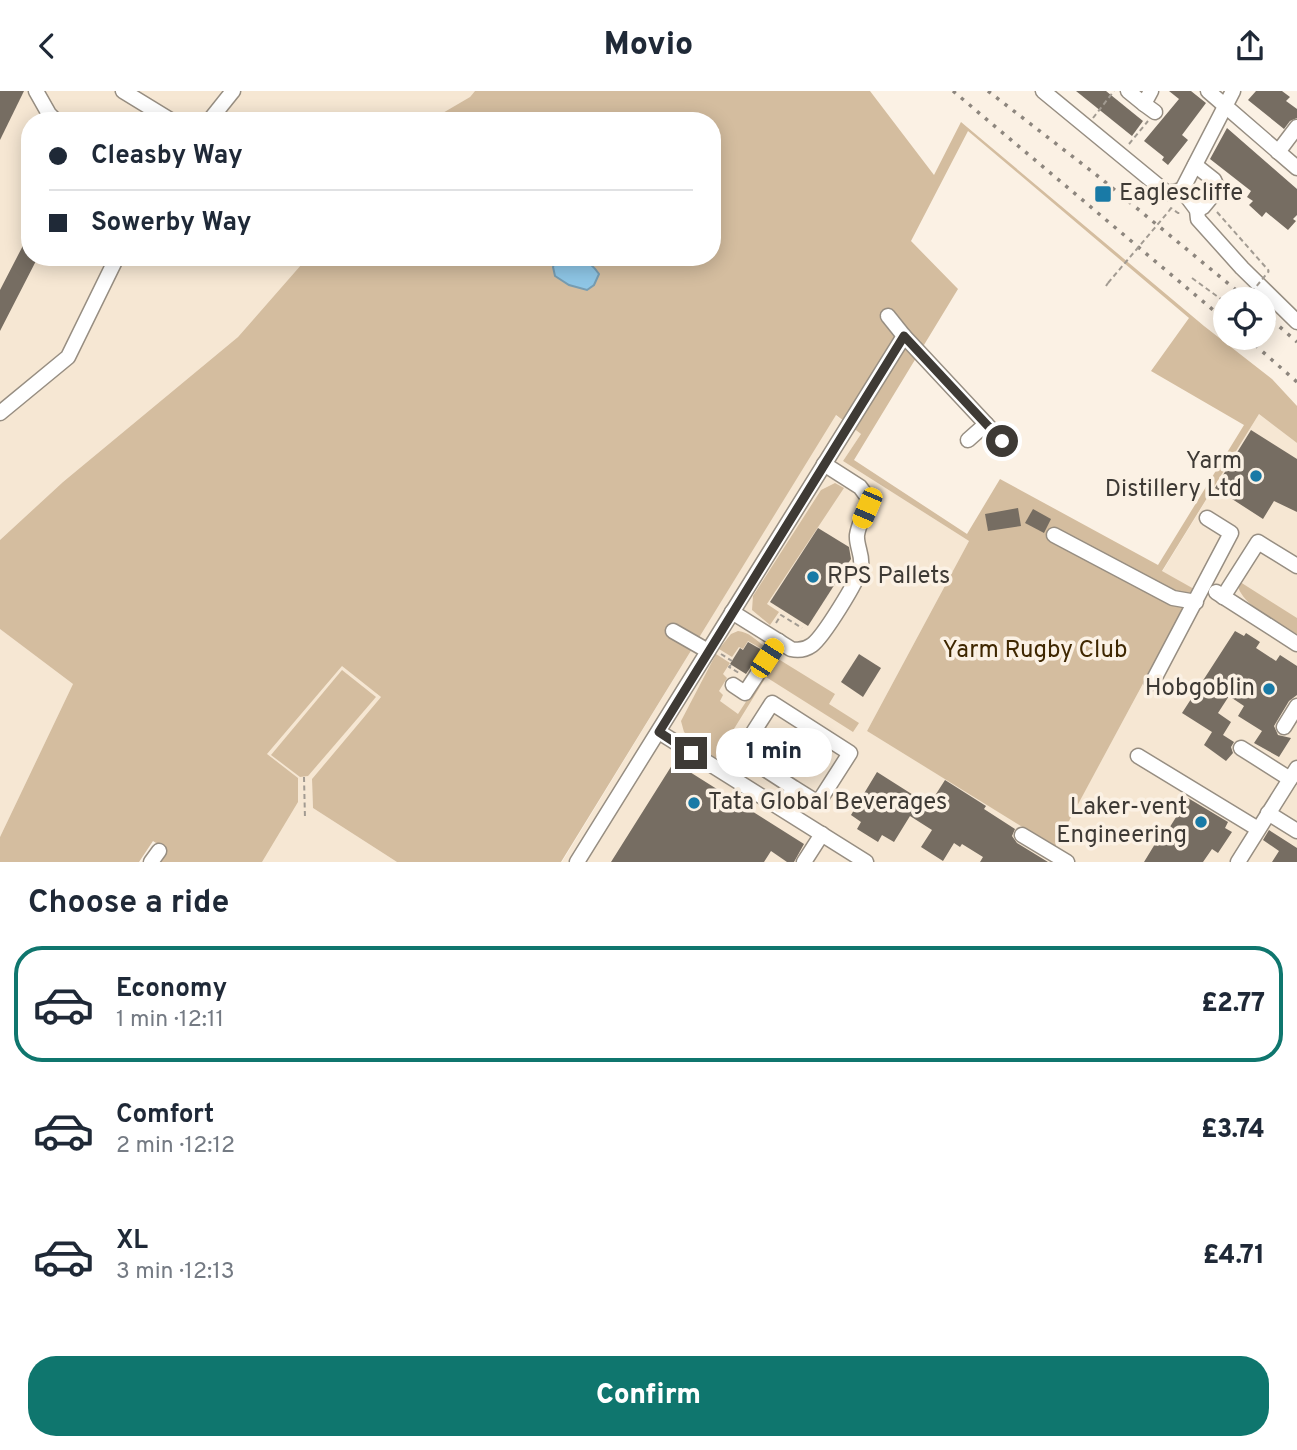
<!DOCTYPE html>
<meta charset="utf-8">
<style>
body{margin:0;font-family:Overpass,sans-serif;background:#f2f2f3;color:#1f2937;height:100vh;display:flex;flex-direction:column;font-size:26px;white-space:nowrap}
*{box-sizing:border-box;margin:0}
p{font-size:23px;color:#747a83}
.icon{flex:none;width:38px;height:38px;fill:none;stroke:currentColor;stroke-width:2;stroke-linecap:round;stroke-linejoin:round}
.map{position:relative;height:771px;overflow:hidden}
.drawer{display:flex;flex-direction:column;background:#fff;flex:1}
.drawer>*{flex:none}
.hud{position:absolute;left:21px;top:21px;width:700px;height:154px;border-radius:28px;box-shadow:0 4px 18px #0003;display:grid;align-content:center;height:154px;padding:0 28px;background:#fff}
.controls{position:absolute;left:1213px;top:196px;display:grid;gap:14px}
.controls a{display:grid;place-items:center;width:63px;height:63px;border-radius:50%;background:#fff;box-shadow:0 4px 18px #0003;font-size:35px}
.end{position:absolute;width:32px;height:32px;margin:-16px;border:9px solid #3e3a35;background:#fff;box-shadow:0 0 0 4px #fff}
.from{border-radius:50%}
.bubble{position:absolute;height:49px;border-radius:24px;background:#fff;box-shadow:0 4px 18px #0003;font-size:23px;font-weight:800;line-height:49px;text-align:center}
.car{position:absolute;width:21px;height:42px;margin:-21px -10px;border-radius:9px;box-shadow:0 0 5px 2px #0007;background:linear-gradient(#f5c518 24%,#345 0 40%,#f5c518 0 76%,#345 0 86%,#f5c518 0)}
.hud b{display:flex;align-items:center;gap:24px;height:66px;font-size:26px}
.hud b+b{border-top:2px solid #e0e1e3}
.hud i{width:18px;height:18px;background:#1f2937}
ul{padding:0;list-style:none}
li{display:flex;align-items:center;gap:21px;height:116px;margin:0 14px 10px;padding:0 14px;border:4px solid transparent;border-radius:28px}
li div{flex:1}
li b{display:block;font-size:26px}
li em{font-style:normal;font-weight:800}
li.selected{border-color:#0f766e}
li>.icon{width:63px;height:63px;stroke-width:1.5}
h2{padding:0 28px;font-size:32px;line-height:84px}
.action{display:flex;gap:14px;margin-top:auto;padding:14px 28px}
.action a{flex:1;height:80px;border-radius:28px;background:#0f766e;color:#fff;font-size:28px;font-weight:800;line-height:80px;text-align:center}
header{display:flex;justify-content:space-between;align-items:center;height:91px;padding:0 28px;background:#fff;font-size:32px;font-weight:800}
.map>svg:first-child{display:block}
</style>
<header><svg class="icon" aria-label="back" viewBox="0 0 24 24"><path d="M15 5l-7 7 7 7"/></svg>Movio<svg class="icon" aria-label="share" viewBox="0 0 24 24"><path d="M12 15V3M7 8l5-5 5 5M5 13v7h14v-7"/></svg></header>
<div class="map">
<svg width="1297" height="771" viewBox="0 0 1297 771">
<rect width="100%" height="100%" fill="#fbf1e4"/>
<g fill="#f6e7d3">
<path d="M0 0H475L470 6 429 30H30V166H308L238 246 63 391 0 449Z"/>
<path d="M1259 323 1297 352V771H562L835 324 861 343 843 370 969 450 867 640 1055 755 1194 499 1162 481Z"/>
<path d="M0 538 73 593 0 746Z"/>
<path d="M342 574 381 606 312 688 313 717 397 771H202L267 663Z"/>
</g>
<g fill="#d4bd9f" fill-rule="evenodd">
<path d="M475 0H870L934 84 961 31 1204 235 1272 288 1297 315V352L1259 323 1162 480 1194 498 1055 756 867 640 969 450 843 370 861 343 836 324 561 771H397L313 717 312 688 381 606 342 575 267 663 298 687V711L262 771H159L165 758 153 750 139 771H0V746L73 593 0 538V449L63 391 238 246 308 166H712V30H429L470 6ZM968 40 1189 227 1151 280 1244 334 1158 474 1000 388 967 443 854 369 958 198 911 150Z"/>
<path d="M835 392 844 397 767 513 779 521 770 534 752 519 753 505 821 399Z"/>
<path d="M1237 489 1297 527V543C1279 532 1236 512 1237 489Z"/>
<path d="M738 540C749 541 756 549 764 555L762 558 748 550 743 558 739 556 732 566 719 558 731 543Z"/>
<path d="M716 563 730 572 723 583 727 587 719 600 723 604 720 610 738 623 775 566 835 603 829 613 859 632 853 641 766 586 716 667 691 650 692 648 684 641 681 630Z"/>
<path d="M342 579 376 606 308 685 300 686 271 664Z"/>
</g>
<path fill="#8fc7e7" stroke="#779db2" stroke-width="2" d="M557 166C575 166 588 166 599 183L594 194 587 199 569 194 555 185 553 176Z"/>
<g fill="#766d62">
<path d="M0 0H24L0 49Z"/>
<path d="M1076 0H1106L1143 30 1132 45Z"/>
<path d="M1169 0H1191L1206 12 1182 44 1188 49 1168 74 1162 69 1164 66 1144 50 1179 8Z"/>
<path d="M1256 0H1282L1290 6 1286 10 1297 18V27L1290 30 1284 38 1248 9Z"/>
<path d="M1227 37 1297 98V124L1293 128 1296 130 1288 139 1266 121 1262 126 1249 114 1253 110 1247 106 1251 100 1210 68Z"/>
<path d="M30 141V166H38L0 240V199Z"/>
<path d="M1251 339 1297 368V421L1274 410 1263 428 1215 397Z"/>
<path d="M1018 417 1021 435 988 440 985 423Z"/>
<path d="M1033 418 1051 428 1044 442 1025 432Z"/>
<path d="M818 437 849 456 851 468 808 535 770 511Z"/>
<path d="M1235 540 1244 545 1246 542 1260 551 1256 557 1276 570 1280 564 1297 575V604L1289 610 1274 635 1278 644 1291 647 1279 666 1254 652 1262 640 1238 625 1244 615 1229 605 1218 622 1231 631 1223 644 1234 651 1231 656 1233 662 1226 670 1204 654 1212 641 1182 622Z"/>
<path d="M748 551 762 559 746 583 730 573 740 557 743 559Z"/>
<path d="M859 563 881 577 863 606 841 591Z"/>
<path d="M674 671 804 753 794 771H787L771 760 764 771H611Z"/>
<path d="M877 681 929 714 945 689 986 715 984 718 1015 738 1012 745 1017 752 1048 771H980L983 766 962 753 960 756 954 752 943 770 921 756 932 739 910 725 894 751 882 744 878 751 857 738 861 731 851 724Z"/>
<path d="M1188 707 1228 731 1225 737 1232 741 1218 762 1212 758 1203 771H1144L1155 753 1158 755Z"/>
<path d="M1269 739 1297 757V771H1272L1279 760 1263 749Z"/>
</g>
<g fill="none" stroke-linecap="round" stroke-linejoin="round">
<defs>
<g id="minor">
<path d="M36 0 49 23 56 30"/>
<path d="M123 0 172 30"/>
<path d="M1043 0 1167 102 1182 99"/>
<path d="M1128 0 1144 13 1151 0"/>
<path d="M1208 0 1297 77"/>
<path d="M1144 13 1155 21"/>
<path d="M209 30 233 0"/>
<path d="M1278 61 1297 36"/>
<path d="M1195 74 1214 89 1218 98 1203 116 1197 119"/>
<path d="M1182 99 1197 119 1198 128 1242 177 1297 231"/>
<path d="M1182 99 1233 0"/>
<path d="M888 225 904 245"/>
<path d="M0 322 68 266 117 166"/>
<path d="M968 349 986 333"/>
<path d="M1054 444 1173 507 1196 511"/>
<path d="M1216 501 1297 553"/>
<path d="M1223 506 1258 451 1297 475"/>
<path d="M732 521 791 558C799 560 805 559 812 554 823 546 858 490 861 476 863 464 856 455 857 444 859 431 867 420 868 407L860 396 824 373"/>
<path d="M673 540 708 560"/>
<path d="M1152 592 1231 442 1207 427"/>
<path d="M733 594 745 602 779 550"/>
<path d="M1284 636 1297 615"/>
<path d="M659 641 866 771"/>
<path d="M1241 657 1290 688"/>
<path d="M1138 665 1258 738"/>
<path d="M781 717 794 697 740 662 772 612 850 662 818 712 794 697"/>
<path d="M1268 722 1297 740"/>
<path d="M1022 744 1067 771"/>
<path d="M151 771 159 760"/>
<path d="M577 771 904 245 1002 350"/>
<path d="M804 771 822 743"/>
<path d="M1238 771 1297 677"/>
</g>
</defs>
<use href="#minor" stroke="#978e82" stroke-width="17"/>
<g stroke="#a29b92" stroke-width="2" stroke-dasharray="5 3.5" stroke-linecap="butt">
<path d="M1093 27 1114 0"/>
<path d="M1129 53 1148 30"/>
<path d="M1169 120 1171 117 1178 122H1182"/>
<path d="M1217 121 1269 180"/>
<path d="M1192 187 1225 211"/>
<path d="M1106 195 1108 192"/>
<path d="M776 532 781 524 802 537"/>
<path d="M721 563 732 570"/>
<path d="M731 574 729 576 739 582"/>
<path d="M304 686 305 728"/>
</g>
<use href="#minor" stroke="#fff" stroke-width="14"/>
<g stroke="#8d867e" stroke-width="3.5" stroke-dasharray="3.5 7" stroke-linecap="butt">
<path d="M953 0 1225 229"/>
<path d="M988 0 1099 86 1247 208"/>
<path d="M1264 222 1297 251"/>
<path d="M1247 247 1297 291"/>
</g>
<g stroke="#a29b92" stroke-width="2" stroke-dasharray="5 3.5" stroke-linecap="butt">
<path d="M1108 192 1169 120"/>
<path d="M1246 208 1269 180"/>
</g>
</g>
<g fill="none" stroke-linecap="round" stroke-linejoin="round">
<path stroke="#3e3a35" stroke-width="9" d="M691 662 659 641 904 245 1002 350"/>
</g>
<g fill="#197aa6" stroke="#fbf1e4" stroke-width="2.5">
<rect x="1094" y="94" width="18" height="18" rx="3.5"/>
<circle cx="1256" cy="385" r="7"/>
<circle cx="813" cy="486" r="7"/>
<circle cx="1269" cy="598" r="7"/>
<circle cx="694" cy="712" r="7"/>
<circle cx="1201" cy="731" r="7"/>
</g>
<g text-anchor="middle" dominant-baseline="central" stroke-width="7" stroke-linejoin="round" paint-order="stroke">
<g font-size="24" fill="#3e3a35" stroke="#fbf1e4" text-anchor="start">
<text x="1119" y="103">Eaglescliffe</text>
<text x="1242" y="371" text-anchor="end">Yarm<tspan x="1242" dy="28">Distillery Ltd</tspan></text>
<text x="827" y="486">RPS Pallets</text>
<text x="1255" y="598" text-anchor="end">Hobgoblin</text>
<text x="708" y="712">Tata Global Beverages</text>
<text x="1187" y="717" text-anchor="end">Laker-vent<tspan x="1187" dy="28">Engineering</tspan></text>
</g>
<g font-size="24" fill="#3f2700" stroke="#fbf1e4">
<text x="1035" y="560">Yarm Rugby Club</text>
</g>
</g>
</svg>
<div class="controls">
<a><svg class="icon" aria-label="locate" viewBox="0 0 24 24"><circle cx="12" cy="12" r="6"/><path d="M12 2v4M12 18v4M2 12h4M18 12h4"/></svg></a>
</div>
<i class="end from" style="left:1002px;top:350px"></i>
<i class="end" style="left:691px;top:662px"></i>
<div class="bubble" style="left:716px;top:637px;width:116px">1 min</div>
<i class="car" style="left:867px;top:417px;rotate:203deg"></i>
<i class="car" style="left:767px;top:567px;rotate:33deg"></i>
<div class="hud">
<b><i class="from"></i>Cleasby Way</b>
<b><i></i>Sowerby Way</b>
</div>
</div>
<section class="drawer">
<h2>Choose a ride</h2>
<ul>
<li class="selected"><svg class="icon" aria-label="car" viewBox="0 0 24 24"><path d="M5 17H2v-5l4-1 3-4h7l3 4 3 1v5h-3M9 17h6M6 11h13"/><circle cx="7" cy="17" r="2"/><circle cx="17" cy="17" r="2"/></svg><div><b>Economy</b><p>1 min · 12:11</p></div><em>£2.77</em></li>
<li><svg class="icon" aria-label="car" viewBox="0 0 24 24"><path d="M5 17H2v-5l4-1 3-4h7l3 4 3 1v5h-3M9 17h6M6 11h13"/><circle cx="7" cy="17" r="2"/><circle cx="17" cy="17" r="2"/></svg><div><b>Comfort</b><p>2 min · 12:12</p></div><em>£3.74</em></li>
<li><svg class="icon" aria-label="car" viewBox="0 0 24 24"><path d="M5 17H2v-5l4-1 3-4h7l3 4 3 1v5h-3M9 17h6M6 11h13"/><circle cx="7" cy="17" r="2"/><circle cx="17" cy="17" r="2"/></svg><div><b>XL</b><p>3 min · 12:13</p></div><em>£4.71</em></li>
</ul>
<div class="action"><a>Confirm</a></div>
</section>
